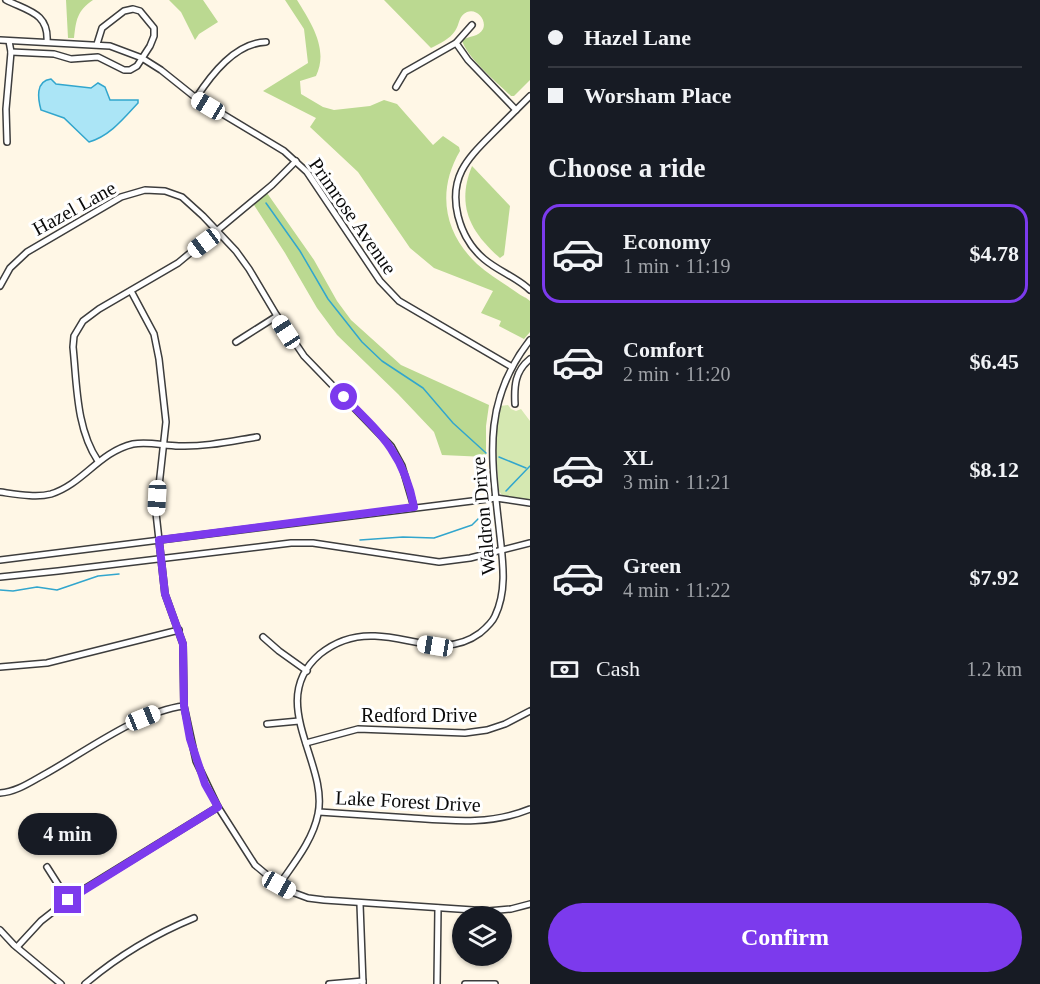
<!DOCTYPE html>
<meta charset="utf-8">
<style>
body{margin:0;font-family:Georgia,serif;background:#20242c;color:#f1f3f6;height:100vh;display:flex;flex-direction:column;font-size:22px;white-space:nowrap}
*{box-sizing:border-box;margin:0}
p{font-size:20px;color:#9ea1a6}
.icon{flex:none;width:33px;height:33px;fill:none;stroke:currentColor;stroke-width:2;stroke-linecap:round;stroke-linejoin:round}
.map{position:relative;flex:1;overflow:hidden}
.drawer{display:flex;flex-direction:column;background:#171b24;width:510px}
.drawer>*{flex:none}
.top-card{display:grid;align-content:center;height:132px;padding:0 18px;background:#171b24}
.tools{position:absolute;left:452px;top:906px;display:grid;gap:12px}
.tools a{display:grid;place-items:center;width:60px;height:60px;border-radius:50%;background:#171b24;box-shadow:0 2px 4px #0004;font-size:30px}
.end{position:absolute;width:27px;height:27px;margin:-14px;border:8px solid #7c3aed;background:#fff;box-shadow:0 0 0 3px #fff}
.from{border-radius:50%}
.bubble{position:absolute;height:42px;border-radius:21px;background:#171b24;box-shadow:0 2px 4px #0004;font-size:20px;font-weight:600;line-height:42px;text-align:center}
.car{position:absolute;width:18px;height:36px;margin:-18px -9px;border-radius:8px;box-shadow:0 0 4px 2px #0007;background:linear-gradient(#fff 24%,#345 0 40%,#fff 0 76%,#345 0 86%,#fff 0)}
.top-card b{display:flex;align-items:center;gap:21px;height:57px;font-size:22px}
.top-card b+b{border-top:2px solid #363941}
.top-card i{width:15px;height:15px;background:#f1f3f6}
ul{padding:0;list-style:none}
li{display:flex;align-items:center;gap:18px;height:99px;margin:0 12px 9px;padding:0 6px;border:3px solid transparent;border-radius:18px}
li div{flex:1}
li b{display:block;font-size:22px}
li em{font-style:normal;font-weight:600}
li.on{border-color:#7c3aed}
li>.icon{width:54px;height:54px;stroke-width:1.5}
h2{padding:0 18px;font-size:27px;line-height:72px}
.pay{display:flex;align-items:center;gap:15px;height:66px;padding:0 18px;font-size:22px}
.pay p{margin-inline-start:auto}
.action{display:flex;gap:12px;margin-top:auto;padding:12px 18px}
.action a{flex:1;height:69px;border-radius:36px;background:#7c3aed;color:#fff;font-size:24px;font-weight:600;line-height:69px;text-align:center}
main{display:flex;flex:1;min-height:0}
.map>svg:first-child{display:block}
</style>
<main>
<div class="map">
<svg width="530" height="984" viewBox="0 0 530 984">
<rect width="100%" height="100%" fill="#fff7e6"/>
<path fill="#d5e8b1" d="M508 405 511 409 516 411 521 409 530 421V501L502 495 499 491 495 439 496 423 500 406Z"/>
<g fill="#bbd991">
<path d="M66 0H93C77 11 76 20 74 38H68Z"/>
<path d="M169 0H203L218 22 199 34 195 40 181 12Z"/>
<path d="M285 0H297C311 23 329 49 316 76L300 81 301 94 323 107 334 110 370 106 384 100 397 104 433 145 443 136 459 147 460 151C437 190 443 232 477 264 489 275 505 284 519 294 523 297 526 297 530 301V332L524 339 499 326 501 321 481 313 493 291 434 268 410 248 358 172 310 127 316 118 263 91 308 63 304 29Z"/>
<path d="M384 0H530V80L514 96H511C498 83 466 57 462 40 469 36 479 37 483 29 487 20 477 8 467 12 458 16 460 24 455 31 450 39 439 44 431 48Z"/>
<path d="M472 166 510 206 504 255 500 258C470 232 456 205 472 166Z"/>
<path d="M267 193 314 260 337 301 351 320 401 365 489 405 486 426V457L442 455 434 432 398 394 337 335 317 308 285 253 254 205Z"/>
</g>
<path fill="#abe5f6" stroke="#32a6cd" stroke-width="1.5" d="M51 79 56 84 91 88 98 83 105 87 110 100H138V103C124 118 110 136 89 142L64 118 41 110C38 99 35 81 51 79Z"/>
<g fill="none" stroke-linecap="round" stroke-linejoin="round">
<g stroke="#32a6cd" stroke-width="1.5">
<path d="M266 203 300 251 328 299 362 342 382 361 423 388 453 423 486 453"/>
<path d="M499 457 526 468"/>
<path d="M506 491 530 466"/>
<path d="M360 540 403 537 434 538 472 525 486 511"/>
<path d="M0 590 13 591 37 587 57 590 98 576 119 574"/>
</g>
<defs>
<g id="minor">
<path d="M6 0C28 11 49 13 47 42"/>
<path d="M0 40 110 46 142 58 161 70 196 98 284 151 307 172 380 281 399 301 512 367"/>
<path d="M456 43 468 60 516 110"/>
<path d="M11 52 54 54 71 59 98 57 124 70H130L137 66 150 46 154 36V28L140 11 133 9 124 11 102 28 97 44"/>
<path d="M396 87 405 72 456 43 472 25"/>
<path d="M530 96C517 109 504 122 491 135 466 160 449 178 458 216 462 232 471 248 484 259 498 271 516 277 530 290"/>
<path d="M196 98C211 75 235 43 266 42"/>
<path d="M7 142 6 109 11 52 9 41"/>
<path d="M0 286 10 268 27 252 121 197 145 190 165 191 182 197 203 216 236 251 249 269 277 316 304 356 391 446 402 466 414 507"/>
<path d="M131 291 154 334 159 359 166 422 156 513 165 594 183 644 184 706 196 761 218 807 255 865 279 885 289 891 308 898 324 900 488 911 511 909 530 904"/>
<path d="M236 342 277 316"/>
<path d="M515 404C514 386 515 371 530 359"/>
<path d="M98 461C76 428 77 385 73 347L74 336 83 321 99 309 178 263 272 185 296 161"/>
<path d="M0 492C15 494 36 498 51 494 83 484 99 452 133 444 149 441 164 446 179 446 205 447 232 441 257 437"/>
<path d="M0 560 496 498 530 503"/>
<path d="M0 577 58 571 291 543H313L439 562 470 558 530 543"/>
<path d="M263 637 279 651 307 671"/>
<path d="M0 667 47 663 179 630"/>
<path d="M267 724 299 721"/>
<path d="M306 743 358 729 465 733 487 730 505 724 530 711"/>
<path d="M0 793C17 792 32 781 47 773 86 751 140 711 184 706"/>
<path d="M319 812C350 814 381 816 411 818 453 821 491 825 530 809"/>
<path d="M47 867 68 900"/>
<path d="M279 885C294 863 313 840 318 814 329 763 265 701 320 654 336 641 354 635 375 636 412 637 446 658 480 633 486 628 492 623 495 616 507 591 503 563 500 536 492 461 480 404 530 340"/>
<path d="M360 904 363 984"/>
<path d="M0 930 14 945 61 984"/>
<path d="M17 947 41 921 73 896 218 807"/>
<path d="M85 984C117 957 155 934 194 918"/>
<path d="M329 984 363 981"/>
<path d="M437 984 438 908"/>
<path d="M465 984H495"/>
</g>
</defs>
<use href="#minor" stroke="#3d3d3d" stroke-width="8"/>
<use href="#minor" stroke="#fff" stroke-width="5"/>
</g>
<g fill="none" stroke-linecap="round" stroke-linejoin="round">
<path stroke="#7c3aed" stroke-width="8" d="M68 900 218 807 205 784 190 739 184 706 183 644 165 594 159 540 414 507C404 454 380 433 344 397"/>
</g>
<g text-anchor="middle" dominant-baseline="central" stroke-width="6" stroke-linejoin="round" paint-order="stroke">
<g font-size="20" fill="#0a0a0a" stroke="#fff">
<text transform="translate(74 208) rotate(-29)">Hazel Lane</text>
<text transform="translate(353 216) rotate(55)">Primrose Avenue</text>
<text transform="translate(483 516) rotate(-95)">Waldron Drive</text>
<text x="419" y="715">Redford Drive</text>
<text transform="translate(408 801) rotate(3)">Lake Forest Drive</text>
</g>
</g>
</svg>
<div class="tools">
<a><svg class="icon" aria-label="layers" viewBox="0 0 24 24"><path d="M12 4l9 5-9 5-9-5zM3 14l9 5 9-5"/></svg></a>
</div>
<i class="end from" style="left:344px;top:397px"></i>
<i class="end" style="left:68px;top:900px"></i>
<div class="bubble" style="left:18px;top:813px;width:99px">4 min</div>
<i class="car" style="left:208px;top:106px;rotate:301deg"></i>
<i class="car" style="left:204px;top:243px;rotate:233deg"></i>
<i class="car" style="left:286px;top:332px;rotate:327deg"></i>
<i class="car" style="left:157px;top:498px;rotate:183deg"></i>
<i class="car" style="left:435px;top:646px;rotate:279deg"></i>
<i class="car" style="left:143px;top:718px;rotate:68deg"></i>
<i class="car" style="left:279px;top:885px;rotate:119deg"></i>
</div>
<section class="drawer">
<div class="top-card">
<b><i class="from"></i>Hazel Lane</b>
<b><i></i>Worsham Place</b>
</div>
<h2>Choose a ride</h2>
<ul>
<li class="on"><svg class="icon" aria-label="car" viewBox="0 0 24 24"><path d="M5 17H2v-5l4-1 3-4h7l3 4 3 1v5h-3M9 17h6M6 11h13"/><circle cx="7" cy="17" r="2"/><circle cx="17" cy="17" r="2"/></svg><div><b>Economy</b><p>1 min · 11:19</p></div><em>$4.78</em></li>
<li><svg class="icon" aria-label="car" viewBox="0 0 24 24"><path d="M5 17H2v-5l4-1 3-4h7l3 4 3 1v5h-3M9 17h6M6 11h13"/><circle cx="7" cy="17" r="2"/><circle cx="17" cy="17" r="2"/></svg><div><b>Comfort</b><p>2 min · 11:20</p></div><em>$6.45</em></li>
<li><svg class="icon" aria-label="car" viewBox="0 0 24 24"><path d="M5 17H2v-5l4-1 3-4h7l3 4 3 1v5h-3M9 17h6M6 11h13"/><circle cx="7" cy="17" r="2"/><circle cx="17" cy="17" r="2"/></svg><div><b>XL</b><p>3 min · 11:21</p></div><em>$8.12</em></li>
<li><svg class="icon" aria-label="car" viewBox="0 0 24 24"><path d="M5 17H2v-5l4-1 3-4h7l3 4 3 1v5h-3M9 17h6M6 11h13"/><circle cx="7" cy="17" r="2"/><circle cx="17" cy="17" r="2"/></svg><div><b>Green</b><p>4 min · 11:22</p></div><em>$7.92</em></li>
</ul>
<div class="pay"><svg class="icon" aria-label="cash" viewBox="0 0 24 24"><path d="M3 7h18v10H3z"/><circle cx="12" cy="12" r="2"/></svg>Cash<p>1.2 km</p></div>
<div class="action"><a>Confirm</a></div>
</section>
</main>
